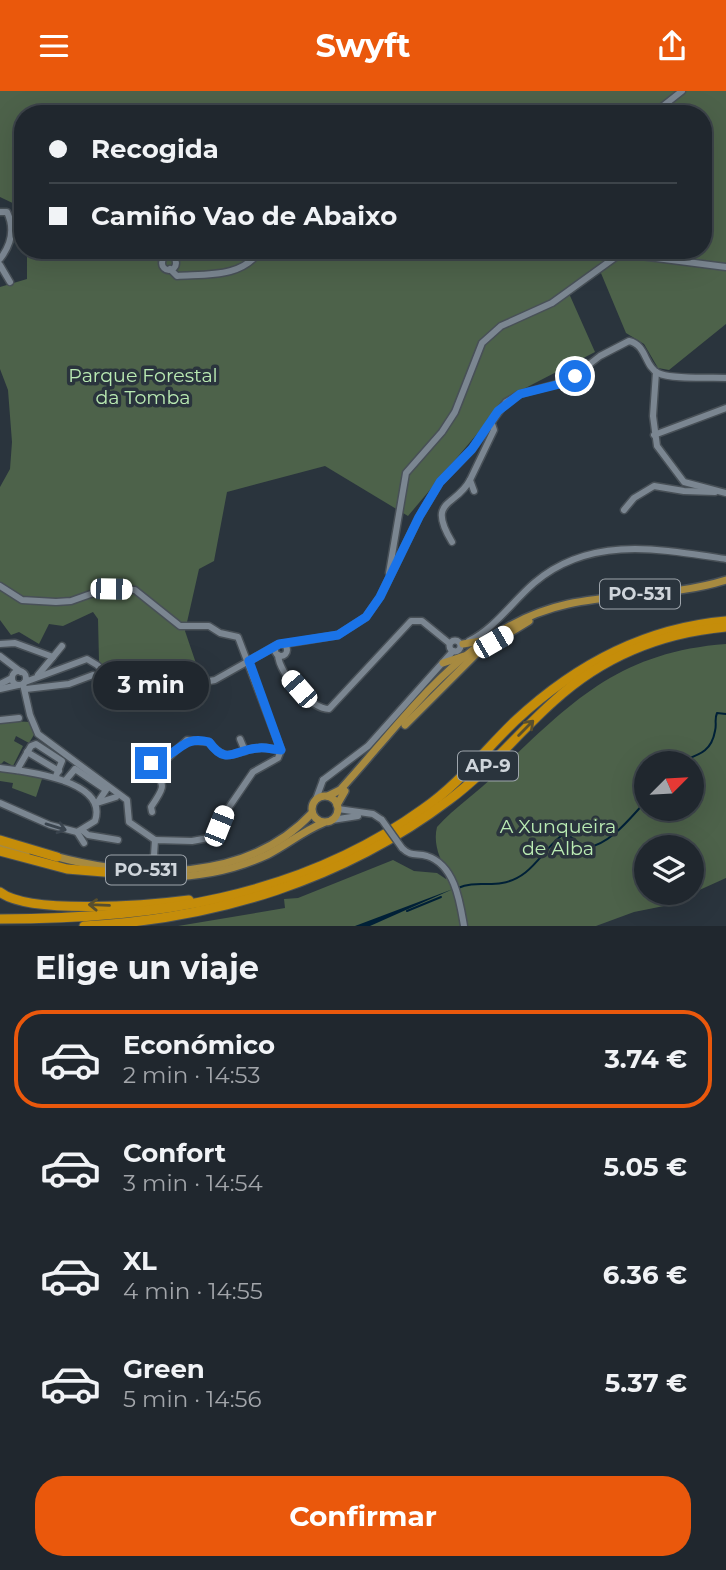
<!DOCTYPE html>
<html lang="es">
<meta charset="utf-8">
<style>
body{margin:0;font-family:Montserrat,sans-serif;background:#282f36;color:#f1f3f6;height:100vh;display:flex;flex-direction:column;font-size:26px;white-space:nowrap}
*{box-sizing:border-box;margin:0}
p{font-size:23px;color:#a2a5aa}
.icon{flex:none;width:38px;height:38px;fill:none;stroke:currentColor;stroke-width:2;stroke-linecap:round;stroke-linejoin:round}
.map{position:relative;height:835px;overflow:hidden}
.sheet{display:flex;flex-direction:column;background:#20272e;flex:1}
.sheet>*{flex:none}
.top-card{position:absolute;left:14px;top:14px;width:698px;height:154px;border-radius:28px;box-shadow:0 7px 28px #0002,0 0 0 2px #3d444a;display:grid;align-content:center;height:154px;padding:0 35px;background:#20272e}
.needle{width:46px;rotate:66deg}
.buttons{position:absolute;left:634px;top:660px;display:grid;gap:14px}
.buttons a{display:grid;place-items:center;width:70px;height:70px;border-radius:50%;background:#20272e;box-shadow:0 7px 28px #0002,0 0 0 2px #3d444a;font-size:35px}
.end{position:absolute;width:32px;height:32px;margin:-16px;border:9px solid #1a73e8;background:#fff;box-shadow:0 0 0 4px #fff}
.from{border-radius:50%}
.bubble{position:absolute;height:49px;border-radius:24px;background:#20272e;box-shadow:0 7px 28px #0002,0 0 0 2px #3d444a;font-size:23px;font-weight:700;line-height:49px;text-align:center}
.car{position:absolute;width:21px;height:42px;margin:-21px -10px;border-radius:9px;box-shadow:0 0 5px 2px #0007;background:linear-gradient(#fff 24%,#345 0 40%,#fff 0 76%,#345 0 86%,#fff 0)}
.top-card b{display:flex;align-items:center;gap:24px;height:66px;font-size:26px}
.top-card b+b{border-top:2px solid #3d444a}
.top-card i{width:18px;height:18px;background:#f1f3f6}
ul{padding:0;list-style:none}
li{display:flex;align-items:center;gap:21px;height:98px;margin:0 14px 10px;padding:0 21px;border:4px solid transparent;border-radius:28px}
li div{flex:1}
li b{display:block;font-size:26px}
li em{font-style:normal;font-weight:700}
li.current{border-color:#ea580c}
li>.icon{width:63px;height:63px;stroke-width:1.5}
h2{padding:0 35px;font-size:32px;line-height:84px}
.action{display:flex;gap:14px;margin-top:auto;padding:14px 35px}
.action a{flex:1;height:80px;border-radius:28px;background:#ea580c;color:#fff;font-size:28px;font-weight:700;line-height:80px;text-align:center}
header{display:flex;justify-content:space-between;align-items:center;height:91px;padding:0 35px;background:#ea580c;color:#fff;font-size:32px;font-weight:700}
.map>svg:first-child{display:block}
</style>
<header><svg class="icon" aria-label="menu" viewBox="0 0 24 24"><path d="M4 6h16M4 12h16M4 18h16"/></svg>Swyft<svg class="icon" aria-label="share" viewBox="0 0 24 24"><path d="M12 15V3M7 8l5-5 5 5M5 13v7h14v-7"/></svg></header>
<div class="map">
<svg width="726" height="835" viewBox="0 0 726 835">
<rect width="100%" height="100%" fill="#2a343d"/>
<g fill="#4d624a" fill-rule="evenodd">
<path d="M0 0H726V233L669 279 658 277 644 253 626 242 598 175 567 198 595 261 508 306 408 425 325 375 227 401 214 470 199 478 185 540 201 587C153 596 136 609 99 570L98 528 93 521 63 535 49 533 39 553 19 541 11 544 0 529V396L10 378 12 351 8 299 0 278V196L27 188V159H704V23H23V117L0 106Z"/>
<path d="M726 553V787L664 815 634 821 596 835H178L285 817 284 808 298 807 393 769 414 780 437 782 446 788 450 781C439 771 433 751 437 736 455 716 478 701 497 682 570 612 618 561 726 553ZM646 672H691V718H646ZM646 756H691V802H646Z"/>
<path d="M12 630 30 631 35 642 29 652 16 645 14 650 23 655 13 675 4 670 0 674V632Z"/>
<path d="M0 680 43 685 36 706 12 697 13 692 0 690Z"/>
</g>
<path fill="#002037" d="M453 798 370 835H355Z"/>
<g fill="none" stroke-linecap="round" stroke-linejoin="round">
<g stroke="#002037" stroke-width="2">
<path d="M677 672C696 664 711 663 715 640 717 633 714 629 717 622L726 623"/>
<path d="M458 797C473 790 487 795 502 792 531 787 540 762 561 745L568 744 586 757C611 753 630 727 646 710"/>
<path d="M407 820 441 806"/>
</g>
<defs>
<g id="minor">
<path d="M653 23 682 0"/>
<path d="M0 121H7C15 138 11 154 0 168"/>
<circle cx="169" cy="172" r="7"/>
<path d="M0 174 10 191"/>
<path d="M170 178 177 185C209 183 241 187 261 159"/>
<path d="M656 281 653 325 657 355 684 391 726 402"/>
<path d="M654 344 726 317"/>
<path d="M474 400 470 389 494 339 491 330"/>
<path d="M624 419 634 407 654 395 684 400 715 401"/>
<path d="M452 451C426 408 456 416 470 389"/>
<path d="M389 482 406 382 442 341 455 321 482 252 501 235 552 212 617 165 633 164 726 176"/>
<path d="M0 495 22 509 56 511 71 510 102 499H135L180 535H209L220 542 238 546 281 659"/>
<circle cx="455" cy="555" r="5.5"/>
<path d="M469 550C495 537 512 511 534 492 590 444 660 458 726 468"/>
<circle cx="281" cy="559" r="6"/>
<path d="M0 553 15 552 53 566 38 584"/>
<path d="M284 553 338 544 366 526 380 506 419 426 440 391 472 358 506 311 520 303 568 290 600 265 629 250C647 254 644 275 658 282 672 289 710 286 726 287"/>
<path d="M278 564C279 583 311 618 329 618L411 530H422L449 552"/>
<path d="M0 565 21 581"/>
<path d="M53 566 62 555"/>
<circle cx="19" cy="587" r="7"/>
<path d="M25 591 87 568 97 574 125 599 145 602 215 589 277 554"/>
<path d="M0 593 12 587"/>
<path d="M23 593 30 624 38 643 127 709 129 731 155 749"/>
<path d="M0 598 18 594"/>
<path d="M26 598 69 593 93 584 115 592"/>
<path d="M0 629 19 627"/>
<path d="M240 648 245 660"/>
<path d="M27 661 59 680"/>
<path d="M0 677C25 680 109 689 95 730L77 741 50 734 0 712"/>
<path d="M17 679 31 655 36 653 62 670 56 685"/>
<path d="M323 689 368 655 453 560"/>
<path d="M65 690 75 678 106 699 98 711"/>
<path d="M316 708 323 689"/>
<path d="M97 712 116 706"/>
<path d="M338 718 373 723 382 729"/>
<path d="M152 721 151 716C169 690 162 696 150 670L169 666 187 649 209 651C228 676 235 658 259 657 266 656 274 659 281 659"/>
<path d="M332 729 358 725"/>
<path d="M82 739 88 744 118 749"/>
<path d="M77 741 84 752"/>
<path d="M402 757C411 766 416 762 427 765 455 774 460 811 464 835"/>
<path d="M153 780 155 749 192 750 214 746 225 722 253 681 278 667 281 659"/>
</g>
<g id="major">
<path d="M463 553 481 550"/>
<path d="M443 572 464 565"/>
<path d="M405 634 477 562 529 530"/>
<circle cx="325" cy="718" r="13"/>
<path d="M328 705 340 699C406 627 466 535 568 513 620 502 675 505 726 489"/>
<path d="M337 714 345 700"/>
<path d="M0 754 26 763"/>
<path d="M54 765C139 788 247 792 312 722"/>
<path d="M123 782C172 790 221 785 267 764 287 754 303 740 323 732"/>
</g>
<g id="highway">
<path d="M0 749 57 766"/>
<path d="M0 760 67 778 128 783"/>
<path d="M0 801C29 824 151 814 189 809"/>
<path d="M0 828C150 828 298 808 423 718 459 693 484 660 515 630 574 575 645 537 726 530"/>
<path d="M84 835C216 828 343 789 449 709 488 680 518 642 554 610 602 566 661 542 726 536"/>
</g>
</defs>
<use href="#minor" stroke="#485057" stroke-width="9"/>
<use href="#major" stroke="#485057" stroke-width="10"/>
<use href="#highway" stroke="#485057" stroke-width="11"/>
<use href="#minor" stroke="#7b8691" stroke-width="6"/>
<use href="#major" stroke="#a78a40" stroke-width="7"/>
<use href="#highway" stroke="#c58d0a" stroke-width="9"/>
<defs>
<path id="minor-bridge" d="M382 729 402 757"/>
</defs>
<use href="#minor-bridge" stroke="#485057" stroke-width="9" stroke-linecap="butt"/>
<use href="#minor-bridge" stroke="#7b8691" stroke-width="6"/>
</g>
<defs><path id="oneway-shaft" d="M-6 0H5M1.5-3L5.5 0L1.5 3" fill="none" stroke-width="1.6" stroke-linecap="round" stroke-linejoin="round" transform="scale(1.75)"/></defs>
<g stroke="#584f2e">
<use href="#oneway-shaft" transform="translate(526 637) rotate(-45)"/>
<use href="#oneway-shaft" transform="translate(99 814) rotate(-178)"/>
</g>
<use stroke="#3a444e" href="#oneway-shaft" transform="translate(56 736) rotate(17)"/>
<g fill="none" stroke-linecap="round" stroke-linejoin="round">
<path stroke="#1a73e8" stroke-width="9" d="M151 672 152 667C180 668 179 643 209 651 227 676 235 658 259 657 266 656 274 659 281 659L249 570 279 553 338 544 366 526 380 506 419 426 440 391 472 358 498 320 520 303 560 293 575 285"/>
</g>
<g text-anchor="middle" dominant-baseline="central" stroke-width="7" stroke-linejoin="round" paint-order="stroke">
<g fill="#2a343d" stroke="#9ea5ac" stroke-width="2">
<rect x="600" y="488.5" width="80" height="29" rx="5"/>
<rect x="458" y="660.5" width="60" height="29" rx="5"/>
<rect x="106" y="764.5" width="80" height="29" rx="5"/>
</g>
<g font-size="18" font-weight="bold" fill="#cfd5db">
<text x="640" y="503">PO-531</text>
<text x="488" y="675">AP-9</text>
<text x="146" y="779">PO-531</text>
</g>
<g font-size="19" fill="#baebb3" stroke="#2a343d">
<text x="143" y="284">Parque Forestal<tspan x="143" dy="22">da Tomba</tspan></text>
<text x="558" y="735">A Xunqueira<tspan x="558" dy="22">de Alba</tspan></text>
</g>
</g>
</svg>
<div class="buttons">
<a><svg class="needle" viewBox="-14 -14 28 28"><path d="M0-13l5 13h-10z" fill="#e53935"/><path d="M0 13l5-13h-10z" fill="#a2a5aa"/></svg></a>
<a><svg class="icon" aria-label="layers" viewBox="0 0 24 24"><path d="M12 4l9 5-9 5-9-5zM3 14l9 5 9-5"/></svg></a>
</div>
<i class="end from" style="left:575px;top:285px"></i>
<i class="end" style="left:151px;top:672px"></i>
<div class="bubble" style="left:93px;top:570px;width:116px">3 min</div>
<i class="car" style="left:111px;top:498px;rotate:91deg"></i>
<i class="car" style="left:493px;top:551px;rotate:60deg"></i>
<i class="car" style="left:299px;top:598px;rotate:319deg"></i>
<i class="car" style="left:219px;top:735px;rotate:22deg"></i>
<div class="top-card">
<b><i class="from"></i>Recogida</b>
<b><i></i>Camiño Vao de Abaixo</b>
</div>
</div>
<section class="sheet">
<h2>Elige un viaje</h2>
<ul>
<li class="current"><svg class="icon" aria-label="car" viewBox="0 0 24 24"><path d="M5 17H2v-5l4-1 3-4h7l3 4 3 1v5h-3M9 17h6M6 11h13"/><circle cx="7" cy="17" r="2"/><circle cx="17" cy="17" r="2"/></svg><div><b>Económico</b><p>2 min · 14:53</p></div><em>3.74 €</em></li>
<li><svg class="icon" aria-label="car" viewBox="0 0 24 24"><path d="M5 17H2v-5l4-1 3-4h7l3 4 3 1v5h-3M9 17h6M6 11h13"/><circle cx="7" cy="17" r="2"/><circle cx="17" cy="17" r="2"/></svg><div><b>Confort</b><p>3 min · 14:54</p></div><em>5.05 €</em></li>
<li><svg class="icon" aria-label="car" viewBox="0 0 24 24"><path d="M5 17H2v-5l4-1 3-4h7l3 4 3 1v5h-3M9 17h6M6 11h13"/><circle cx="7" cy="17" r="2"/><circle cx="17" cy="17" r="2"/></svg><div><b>XL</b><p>4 min · 14:55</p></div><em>6.36 €</em></li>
<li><svg class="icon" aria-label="car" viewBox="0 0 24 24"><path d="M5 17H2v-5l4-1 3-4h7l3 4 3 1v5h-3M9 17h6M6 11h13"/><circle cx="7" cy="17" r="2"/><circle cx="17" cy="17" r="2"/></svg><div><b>Green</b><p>5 min · 14:56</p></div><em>5.37 €</em></li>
</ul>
<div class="action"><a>Confirmar</a></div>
</section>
